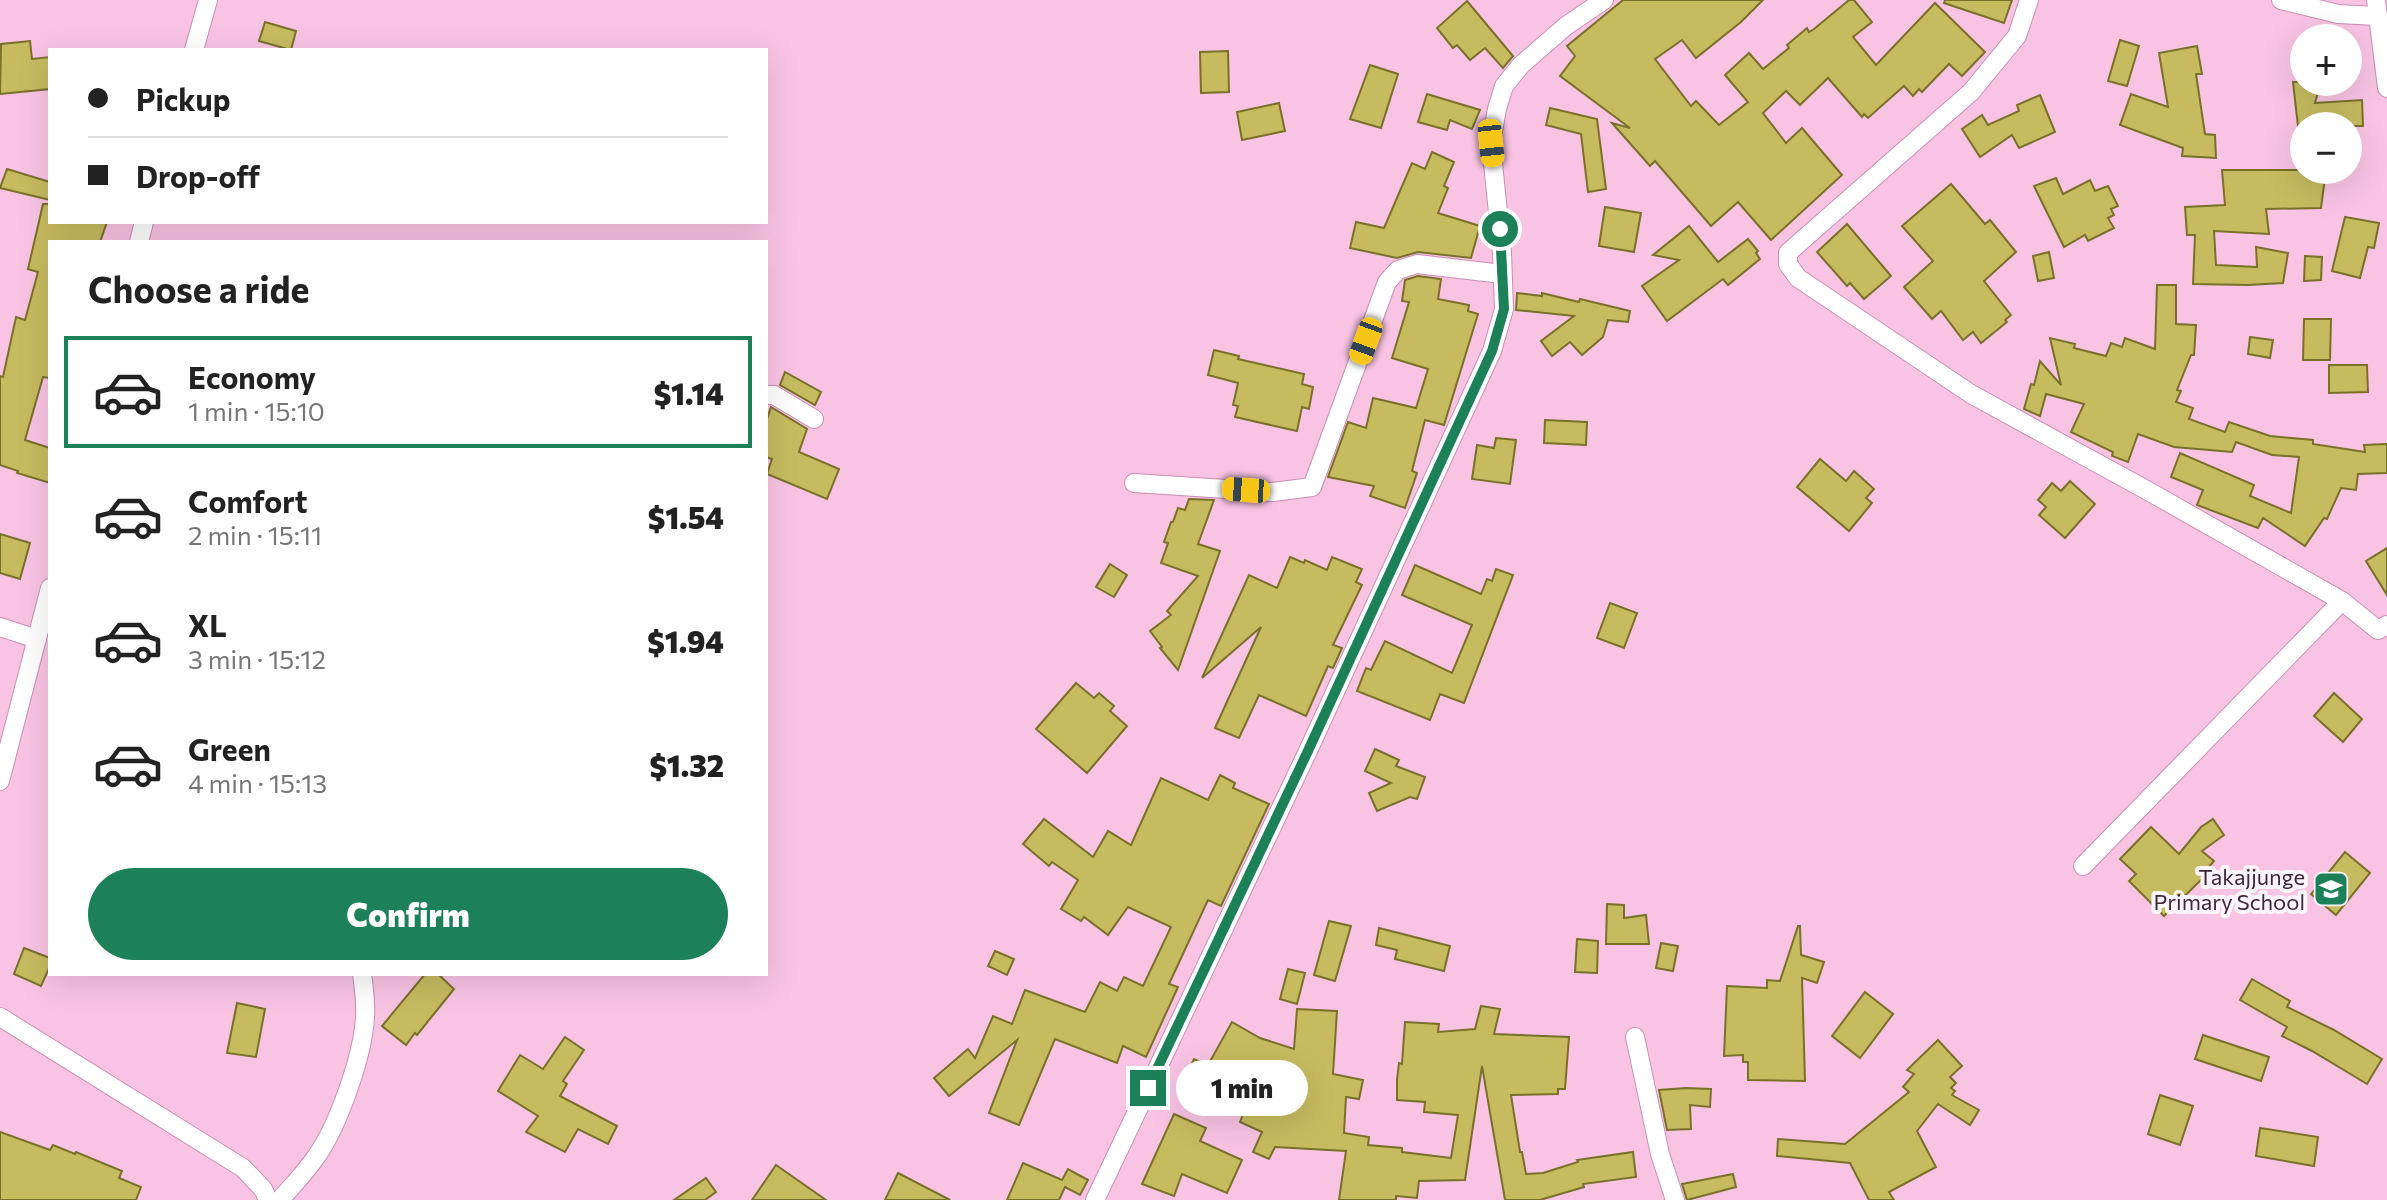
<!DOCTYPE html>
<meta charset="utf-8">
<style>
body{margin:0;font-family:Commissioner,sans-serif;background:#f2f2f2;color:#222;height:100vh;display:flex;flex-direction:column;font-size:30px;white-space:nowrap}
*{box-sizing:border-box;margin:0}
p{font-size:26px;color:#767676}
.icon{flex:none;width:44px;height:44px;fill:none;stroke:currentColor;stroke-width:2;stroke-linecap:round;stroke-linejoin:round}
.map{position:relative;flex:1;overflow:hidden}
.drawer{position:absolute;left:48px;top:240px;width:720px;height:736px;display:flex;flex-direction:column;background:#fff;border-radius:0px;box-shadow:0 8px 32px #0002}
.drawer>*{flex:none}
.guide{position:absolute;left:48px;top:48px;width:720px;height:176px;border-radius:0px;box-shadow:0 8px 32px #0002;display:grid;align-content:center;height:176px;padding:0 40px;background:#fff}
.fabs{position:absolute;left:2290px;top:24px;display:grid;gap:16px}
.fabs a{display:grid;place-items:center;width:72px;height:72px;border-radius:50%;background:#fff;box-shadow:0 8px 32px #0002;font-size:40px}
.end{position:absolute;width:36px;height:36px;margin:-18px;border:10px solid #1c8059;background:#fff;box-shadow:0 0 0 4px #fff}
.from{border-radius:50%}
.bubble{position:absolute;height:56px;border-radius:28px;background:#fff;box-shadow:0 8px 32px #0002;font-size:26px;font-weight:800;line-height:56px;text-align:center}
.car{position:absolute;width:24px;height:48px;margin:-24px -12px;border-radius:10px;box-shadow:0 0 6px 2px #0007;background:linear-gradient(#f5c518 24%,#345 0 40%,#f5c518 0 76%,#345 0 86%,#f5c518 0)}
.guide b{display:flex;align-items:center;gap:28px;height:76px;font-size:30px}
.guide b+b{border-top:2px solid #e0e0e0}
.guide i{width:20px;height:20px;background:#222}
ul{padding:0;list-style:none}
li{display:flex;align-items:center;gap:24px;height:112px;margin:0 16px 12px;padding:0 24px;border:4px solid transparent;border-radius:0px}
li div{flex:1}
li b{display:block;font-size:30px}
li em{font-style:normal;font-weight:800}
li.selected{border-color:#1c8059}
li>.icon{width:72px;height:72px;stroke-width:1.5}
h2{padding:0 40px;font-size:36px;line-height:96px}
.cta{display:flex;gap:16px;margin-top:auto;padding:16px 40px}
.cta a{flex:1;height:92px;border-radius:48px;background:#1c8059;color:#fff;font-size:32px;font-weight:800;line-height:92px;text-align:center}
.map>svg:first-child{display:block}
</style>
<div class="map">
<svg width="2387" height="1200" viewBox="0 0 2387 1200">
<rect width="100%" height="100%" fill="#f9c4e4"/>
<g fill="#c7bb60" stroke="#79702a" stroke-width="2">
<path d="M1623 0H1763L1741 22 1696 58 1682 40 1655 59 1691 106 1696 101 1719 125 1748 102 1725 75 1749 53 1763 69 1789 48 1787 45 1807 28 1809 32 1814 29 1849 0H1854L1872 22 1853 37 1876 65 1935 3 1985 52 1962 76 1949 64 1922 92 1919 89 1913 96 1904 86 1868 118 1864 114 1862 117 1828 78 1800 105 1786 91 1763 113 1786 143 1802 128 1842 175 1771 240 1738 202 1711 226 1655 161 1650 166 1612 123 1630 128 1560 76 1575 56 1567 46Z"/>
<path d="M1945 0H2012L2004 23 1944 3Z"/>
<path d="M1467 1 1513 56 1503 68 1485 48 1470 60 1457 45 1453 48 1437 28Z"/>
<path d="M265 22 296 31 291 50 259 41Z"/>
<path d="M2120 40 2139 46 2127 86 2108 81Z"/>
<path d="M30 41 32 59 50 57V89L0 94 1 44Z"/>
<path d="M2197 46 2202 74H2196L2205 134 2215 135 2216 158 2182 156 2183 148 2120 125 2131 94 2168 107 2159 53Z"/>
<path d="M1228 51 1229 92 1201 93 1200 52Z"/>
<path d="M1370 65 1398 74 1381 128 1350 119Z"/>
<path d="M2293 82H2321L2315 103 2362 100 2363 126H2304V145L2301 153Z"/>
<path d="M1427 94 1480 110 1472 129 1450 120 1447 130 1418 122Z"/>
<path d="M2040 95 2055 132 2019 148 2012 135 1980 157 1962 129 1982 115 1988 125 2019 111 2017 105Z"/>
<path d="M1279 103 1285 131 1242 140 1237 112Z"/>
<path d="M1550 108 1597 119 1606 189 1588 192 1581 134 1546 125Z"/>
<path d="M1432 152 1454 162 1444 186 1448 188 1438 213 1480 226 1471 258 1418 252 1397 258 1350 248 1356 222 1384 228 1412 163 1425 169Z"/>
<path d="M7 169 50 182V200L0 188Z"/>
<path d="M2222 170H2326L2321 208 2266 209 2269 234 2214 231 2216 265 2257 267 2256 247 2288 253 2283 283 2248 285 2193 284 2195 235H2187L2185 207 2225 205Z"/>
<path d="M2056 178 2063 194 2090 180 2095 191 2108 186 2118 206 2111 209 2114 215 2108 218 2114 228 2088 241 2085 235 2064 247 2034 186Z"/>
<path d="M1951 184 1985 224 1990 220 2016 252 1984 281 2011 315 2005 320 2007 322 1981 343 1973 332 1963 340 1941 311 1932 319 1904 287 1933 261 1902 226Z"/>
<path d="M43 204H50V222H107L100 242H50V378L43 377 25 440 50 448V483L17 473 18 471 0 465V376L3 377 16 317 25 320 38 272 28 269Z"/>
<path d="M1605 207 1641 213 1634 252 1599 246Z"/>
<path d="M2345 217 2379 223 2374 248 2368 247 2360 278 2332 271Z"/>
<path d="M1847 224 1891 276 1864 299 1850 283 1847 286 1817 252Z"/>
<path d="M1689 226 1718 262 1748 239 1758 251 1756 253 1760 259 1728 285 1723 279 1667 321 1642 286 1679 260 1653 255Z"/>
<path d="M2049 252 2054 278 2038 281 2033 256Z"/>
<path d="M2305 256 2322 257 2321 280 2304 281Z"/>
<path d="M1418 276 1441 279 1438 299 1469 305 1468 311 1478 314 1444 425 1425 420 1412 471 1417 473 1405 508 1370 496 1374 486 1328 477 1348 422 1366 428 1373 398 1416 408 1428 369 1392 358 1409 302 1402 301 1405 280Z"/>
<path d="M2157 285H2176V324L2196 325 2194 355H2191L2177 390 2181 391 2176 402 2193 408 2189 419 2225 432 2229 422 2270 436 2313 440V444L2365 452 2364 445 2387 444V473L2358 474 2356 490 2341 488 2327 519 2324 518 2305 546 2263 518 2258 528 2197 505 2203 490 2171 477 2180 453 2254 485 2250 496 2291 513 2299 457 2272 455 2236 442 2232 452 2174 447 2138 434 2128 462 2112 456 2113 452 2071 432 2084 404 2046 394 2040 416 2024 409 2031 384 2034 385 2040 361 2061 385 2050 338 2075 344 2074 348 2106 356 2111 343 2122 347 2125 338 2155 349Z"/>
<path d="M1517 293 1542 296V293L1579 302 1580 299 1630 311 1628 322 1608 320 1603 337 1582 355 1570 342 1552 356 1541 341 1574 316 1516 310Z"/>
<path d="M2304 319H2331L2330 360H2303Z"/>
<path d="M2250 337 2273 340 2270 358 2248 354Z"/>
<path d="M1214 350 1239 356 1238 359 1304 374 1302 384 1313 387 1309 409 1302 407 1297 431 1235 417 1238 406 1233 405 1238 383 1208 375Z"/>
<path d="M2329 365H2367L2368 392 2329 393Z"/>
<path d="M785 372 821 392 815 405 780 385Z"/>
<path d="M771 407 807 429 799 452 839 469 827 499 767 474 772 459 766 457V422Z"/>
<path d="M1545 420 1587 422 1586 445 1544 443Z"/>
<path d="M1496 438 1516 440 1510 484 1472 479 1477 445 1494 448Z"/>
<path d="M1820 459 1846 481 1854 471 1874 489 1866 498 1872 503 1849 531 1797 487Z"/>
<path d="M2070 481 2095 504 2065 538 2039 515 2046 507 2038 500 2052 483 2061 491Z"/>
<path d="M1189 499 1214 500 1198 544 1220 551 1178 670 1160 648 1162 647 1150 631 1171 615 1167 611 1198 576 1161 563 1168 543 1164 542 1171 522H1173L1178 508 1185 510Z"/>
<path d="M0 534 30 543 20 579 0 573Z"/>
<path d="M2387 548V595L2366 561Z"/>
<path d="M1290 557 1304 563 1305 560 1327 570 1332 557 1362 569 1356 582 1362 585 1333 645 1342 648 1333 668 1328 666 1306 716 1259 695 1239 738 1215 728 1261 627 1202 678 1249 575 1277 588Z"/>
<path d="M1110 564 1127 575 1114 597 1096 587Z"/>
<path d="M1415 565 1481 594 1487 579 1492 581 1496 569 1513 575 1464 703 1440 694 1430 720 1357 691 1366 668 1371 670 1385 641 1452 673 1472 625 1402 595Z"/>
<path d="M1610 603 1637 613 1624 648 1597 638Z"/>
<path d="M1076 683 1094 698 1099 693 1114 706 1110 711 1127 726 1087 773 1036 729Z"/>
<path d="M2334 693 2362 719 2343 742 2314 716Z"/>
<path d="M1375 749 1399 760 1396 766 1425 777 1417 799 1410 797 1377 811 1369 793 1391 783 1365 771Z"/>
<path d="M1220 775 1235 783 1233 788 1269 804 1221 906 1208 900 1169 984 1178 987 1146 1057 1123 1046 1117 1063 1055 1039 1019 1125 989 1113 1017 1040 949 1096 934 1078 968 1049 975 1058 993 1016 1012 1024 1025 990 1085 1012 1100 982 1117 991 1124 977 1143 986 1171 927 1128 907 1108 935 1084 917 1081 921 1061 909 1078 880 1052 862 1049 866 1023 844 1044 819 1093 857 1108 831 1131 845 1161 778 1208 800Z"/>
<path d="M2213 819 2224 835 2202 851 2214 861 2201 876 2203 878 2164 916 2129 881 2136 874 2120 859 2151 827 2179 854 2201 827Z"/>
<path d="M2345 852 2370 873 2336 915 2311 894Z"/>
<path d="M1607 904 1624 905V918L1646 915 1649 944H1606Z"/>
<path d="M1329 921 1351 926 1335 981 1314 975Z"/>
<path d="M1798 926H1800L1801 955 1824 962 1817 983 1802 978 1805 1081 1748 1080V1062H1743V1055L1724 1056 1727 986 1767 988V980L1780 981Z"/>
<path d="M1379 928 1450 946 1444 971 1395 959 1397 950 1376 945Z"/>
<path d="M1577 939 1598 941 1597 973 1575 972Z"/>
<path d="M1661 943 1678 946 1673 971 1656 968Z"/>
<path d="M24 948 50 958V966L41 986 14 974Z"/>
<path d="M995 951 1014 959 1007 975 988 966Z"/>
<path d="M1288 969 1305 973 1297 1004 1280 999Z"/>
<path d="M425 974H438L454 989 417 1035 415 1033 406 1045 382 1026Z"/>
<path d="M2252 979 2290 1001 2287 1007 2334 1030 2382 1059 2367 1084 2312 1051 2282 1036 2287 1027 2240 1000Z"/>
<path d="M1865 992 1893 1014 1860 1058 1832 1036Z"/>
<path d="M237 1003 265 1009 256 1057 227 1053Z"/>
<path d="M1481 1006 1500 1009 1494 1034 1569 1037 1565 1089H1558V1094L1511 1095 1520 1152H1522L1526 1174 1543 1173 1578 1162 1577 1160 1633 1152 1636 1177 1583 1184 1584 1187 1540 1200H1505L1482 1066 1465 1180 1419 1181 1417 1198 1396 1196V1200H1339L1346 1151 1275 1147 1269 1159 1253 1152 1262 1132 1240 1122 1246 1107 1185 1079 1194 1059 1208 1065 1232 1022 1260 1038 1294 1049 1297 1009 1337 1011 1333 1074 1363 1080 1359 1099 1346 1097 1344 1133 1369 1137 1368 1145 1402 1148V1152L1451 1158 1458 1115 1424 1112 1425 1102 1397 1100V1080L1399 1063 1402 1064 1405 1022 1439 1024 1438 1032 1475 1029Z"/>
<path d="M2203 1035 2269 1057 2261 1081 2195 1059Z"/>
<path d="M565 1037 584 1050 563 1081 567 1084 560 1096 617 1126 608 1144 578 1129 565 1152 526 1132 538 1116 498 1091 520 1055 543 1069Z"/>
<path d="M1938 1040 1962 1066 1950 1077 1956 1083 1951 1088 1955 1091 1952 1095 1979 1110 1970 1125 1938 1104 1917 1131 1936 1167 1889 1192 1894 1200H1869L1850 1163 1777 1156 1778 1139 1845 1144 1909 1092 1903 1087 1914 1074 1907 1070Z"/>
<path d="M1686 1088 1711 1089 1710 1107 1690 1105 1691 1129 1667 1130 1659 1090Z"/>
<path d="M2160 1095 2193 1106 2180 1145 2148 1134Z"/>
<path d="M1174 1114 1206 1128 1200 1141 1242 1160 1227 1193 1182 1174 1174 1196 1142 1184Z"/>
<path d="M2260 1128 2318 1137 2314 1166 2256 1156Z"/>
<path d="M0 1132 50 1150 53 1145 75 1154 76 1152 122 1171 119 1178 141 1187 136 1200H0Z"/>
<path d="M1023 1163 1062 1180 1068 1169 1088 1180 1080 1195 1065 1187 1059 1200H1007Z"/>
<path d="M776 1165 826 1200H752Z"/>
<path d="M898 1173 950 1200H885Z"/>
<path d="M1733 1174 1736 1187 1687 1200 1682 1184Z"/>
<path d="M706 1178 716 1192 705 1200H674Z"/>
</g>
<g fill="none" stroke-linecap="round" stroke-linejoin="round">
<defs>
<g id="minor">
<path d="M2029 0 2017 36 1971 92 1799 243 1788 253V264L1798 278 1971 394 2150 492 2342 601 2378 630 2387 625"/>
<path d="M2281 0 2338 14 2377 16"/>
<path d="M2376 0 2387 88"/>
<path d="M194 50 208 0"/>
<path d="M139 242 144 222"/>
<path d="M766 395H774L814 419"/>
<path d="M1134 483 1273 492 1312 487 1387 282 1398 270 1417 264 1502 274"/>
<path d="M0 627 37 639"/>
<path d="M0 781 50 588"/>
<path d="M2083 866 2342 601"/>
<path d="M0 1017 243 1168 263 1189 268 1200"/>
<path d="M1635 1037 1660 1154 1675 1200"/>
<path d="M280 1200C292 1186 305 1173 316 1157 338 1126 363 1056 365 1017 366 1003 364 988 362 974"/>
<path d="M1095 1200 1307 753 1492 351 1504 309 1502 253 1491 143 1497 109 1504 86 1521 65 1566 26 1604 0"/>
</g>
</defs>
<use href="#minor" stroke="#cb8db4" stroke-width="20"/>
<use href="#minor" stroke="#fff" stroke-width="18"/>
</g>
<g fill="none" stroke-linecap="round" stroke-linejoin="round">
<path stroke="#1c8059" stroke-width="10" d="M1148 1088 1307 753 1492 351 1504 309 1500 229"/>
</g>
<defs>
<symbol id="school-square" viewBox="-11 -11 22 22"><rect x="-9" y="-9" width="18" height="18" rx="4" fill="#1c8059" stroke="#fcf5f9"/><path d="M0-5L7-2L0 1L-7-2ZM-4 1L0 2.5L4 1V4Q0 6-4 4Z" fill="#fff"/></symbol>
</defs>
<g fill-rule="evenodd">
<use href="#school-square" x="2311" y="869" width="40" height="40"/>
</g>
<g text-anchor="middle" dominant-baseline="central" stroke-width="8" stroke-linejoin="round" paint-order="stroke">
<g font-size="22" fill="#402737" stroke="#fcf5f9" text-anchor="end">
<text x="2305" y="876">Takajjunge<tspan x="2305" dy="25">Primary School</tspan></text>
</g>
</g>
</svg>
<div class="fabs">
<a>+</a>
<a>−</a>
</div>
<i class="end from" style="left:1500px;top:229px"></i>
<i class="end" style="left:1148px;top:1088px"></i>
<div class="bubble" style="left:1176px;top:1060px;width:132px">1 min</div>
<i class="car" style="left:1491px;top:143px;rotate:174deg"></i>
<i class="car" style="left:1366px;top:341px;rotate:200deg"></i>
<i class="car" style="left:1246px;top:490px;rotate:274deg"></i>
<div class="guide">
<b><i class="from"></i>Pickup</b>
<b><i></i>Drop-off</b>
</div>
<section class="drawer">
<h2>Choose a ride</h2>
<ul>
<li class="selected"><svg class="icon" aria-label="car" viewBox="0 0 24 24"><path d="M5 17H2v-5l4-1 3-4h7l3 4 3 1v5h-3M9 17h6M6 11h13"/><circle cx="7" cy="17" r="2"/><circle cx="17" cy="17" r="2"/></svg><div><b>Economy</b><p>1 min · 15:10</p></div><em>$1.14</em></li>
<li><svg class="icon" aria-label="car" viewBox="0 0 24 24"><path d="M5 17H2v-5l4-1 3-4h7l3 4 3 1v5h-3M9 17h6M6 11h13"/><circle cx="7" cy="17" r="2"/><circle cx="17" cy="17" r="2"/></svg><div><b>Comfort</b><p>2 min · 15:11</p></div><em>$1.54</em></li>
<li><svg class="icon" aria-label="car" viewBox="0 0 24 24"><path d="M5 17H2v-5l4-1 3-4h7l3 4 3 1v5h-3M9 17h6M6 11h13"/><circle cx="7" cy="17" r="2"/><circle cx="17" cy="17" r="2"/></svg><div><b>XL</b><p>3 min · 15:12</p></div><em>$1.94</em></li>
<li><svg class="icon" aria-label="car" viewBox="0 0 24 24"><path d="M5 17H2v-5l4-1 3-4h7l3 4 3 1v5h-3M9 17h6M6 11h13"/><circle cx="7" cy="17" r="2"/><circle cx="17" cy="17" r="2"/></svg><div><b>Green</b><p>4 min · 15:13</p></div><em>$1.32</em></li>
</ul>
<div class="cta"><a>Confirm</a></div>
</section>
</div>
